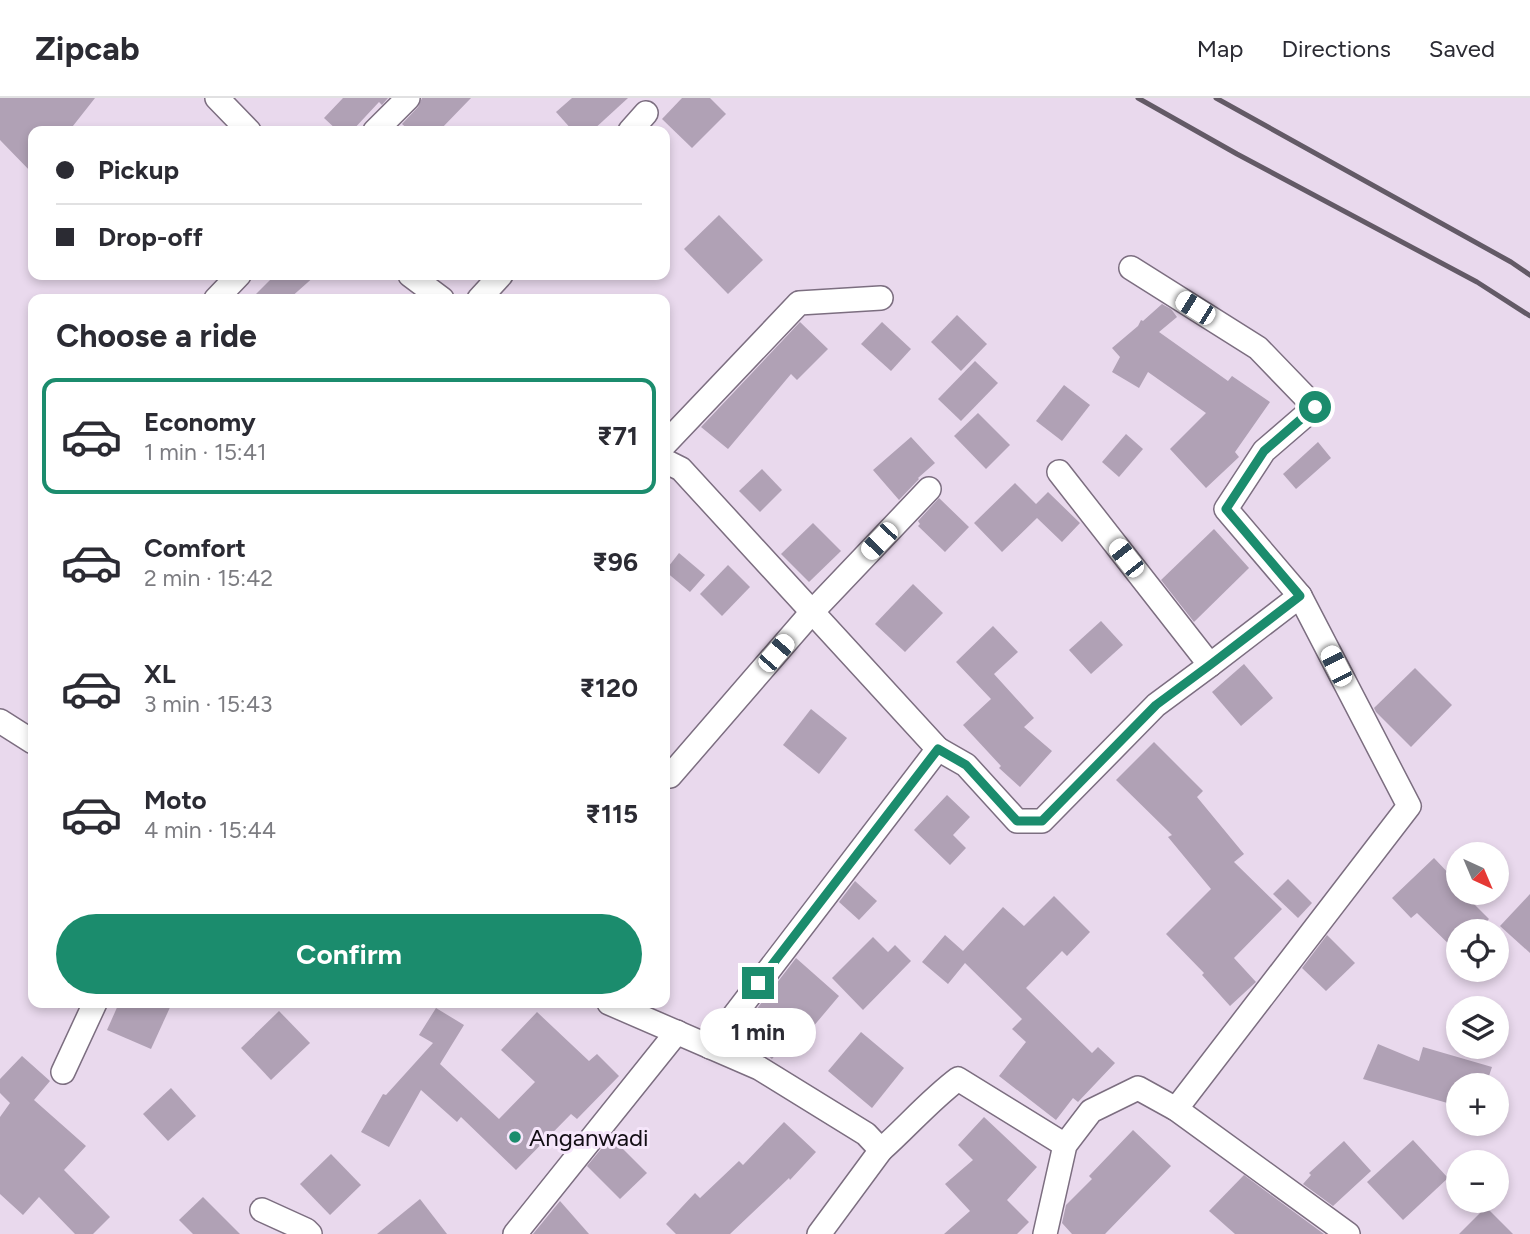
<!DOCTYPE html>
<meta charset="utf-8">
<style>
body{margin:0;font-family:Figtree,sans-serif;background:#f2f2f3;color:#2b2b33;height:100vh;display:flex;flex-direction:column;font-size:26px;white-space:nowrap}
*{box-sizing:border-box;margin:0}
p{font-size:23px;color:#7c7c81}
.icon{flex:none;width:38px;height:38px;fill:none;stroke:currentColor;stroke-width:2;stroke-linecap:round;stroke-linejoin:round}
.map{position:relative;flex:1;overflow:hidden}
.details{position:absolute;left:28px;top:196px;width:642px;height:714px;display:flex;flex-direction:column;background:#fff;border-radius:14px;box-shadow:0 4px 10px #0003}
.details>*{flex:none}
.banner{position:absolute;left:28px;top:28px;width:642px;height:154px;border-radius:14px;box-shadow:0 4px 10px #0003;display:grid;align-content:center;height:154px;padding:0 28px;background:#fff}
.needle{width:46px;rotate:136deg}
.controls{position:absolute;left:1446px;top:744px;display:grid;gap:14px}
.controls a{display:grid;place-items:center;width:63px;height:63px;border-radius:50%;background:#fff;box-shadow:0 4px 10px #0003;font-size:35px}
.end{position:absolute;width:32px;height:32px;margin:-16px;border:9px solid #1b8c6d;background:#fff;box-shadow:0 0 0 4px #fff}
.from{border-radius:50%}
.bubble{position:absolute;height:49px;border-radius:24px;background:#fff;box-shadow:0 4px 10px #0003;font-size:23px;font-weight:700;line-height:49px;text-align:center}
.car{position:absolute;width:21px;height:42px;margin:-21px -10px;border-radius:9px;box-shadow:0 0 5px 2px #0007;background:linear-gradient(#fff 24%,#345 0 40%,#fff 0 76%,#345 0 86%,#fff 0)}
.banner b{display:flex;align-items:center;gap:24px;height:66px;font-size:26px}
.banner b+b{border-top:2px solid #e1e1e2}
.banner i{width:18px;height:18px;background:#2b2b33}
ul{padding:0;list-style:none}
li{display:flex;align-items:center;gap:21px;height:116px;margin:0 14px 10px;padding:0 14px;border:4px solid transparent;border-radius:14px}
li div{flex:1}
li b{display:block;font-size:26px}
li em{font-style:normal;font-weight:700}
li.selected{border-color:#1b8c6d}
li>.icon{width:63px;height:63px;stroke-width:1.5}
h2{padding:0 28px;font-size:32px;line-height:84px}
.action{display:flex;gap:14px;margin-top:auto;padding:14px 28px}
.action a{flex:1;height:80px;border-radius:42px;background:#1b8c6d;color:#fff;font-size:28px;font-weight:700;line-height:80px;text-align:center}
header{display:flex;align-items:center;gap:42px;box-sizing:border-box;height:98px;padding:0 35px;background:#fff;border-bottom:2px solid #e1e1e2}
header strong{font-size:33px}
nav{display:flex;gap:38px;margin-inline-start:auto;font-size:24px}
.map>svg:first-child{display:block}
</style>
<header>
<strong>Zipcab</strong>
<nav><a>Map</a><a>Directions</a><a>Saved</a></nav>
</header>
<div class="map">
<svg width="1530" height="1136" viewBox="0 0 1530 1136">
<rect width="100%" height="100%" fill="#e9d9ed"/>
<g fill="#b0a1b5">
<path d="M0 0H95L69 33H33V76L0 42Z"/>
<path d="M343 0H388L382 7 379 4 352 33H338L324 20Z"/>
<path d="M422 0H471L439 33H410L402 26 418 9Z"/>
<path d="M572 0H628L592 33H573L556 14Z"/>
<path d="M682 0H710L726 16 692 50 662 21Z"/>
<path d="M719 117 763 162 728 196 684 151Z"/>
<path d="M275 177H316L289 201H251Z"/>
<path d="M1162 206 1171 211 1177 219 1159 234 1228 283 1232 278 1270 304 1235 354 1239 359 1206 390 1170 351 1206 315 1148 274 1139 290 1112 274 1120 259 1112 250 1138 228 1141 222 1143 223Z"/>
<path d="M957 217 987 246 961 273 931 244Z"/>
<path d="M800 224 828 251 797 282 791 276 728 351 701 329Z"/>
<path d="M882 224 911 251 891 273 861 246Z"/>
<path d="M975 263 998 285 961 323 938 301Z"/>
<path d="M1064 287 1090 307 1062 343 1036 323Z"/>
<path d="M978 315 1010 347 986 371 954 338Z"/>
<path d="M1126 336 1143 351 1119 379 1102 364Z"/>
<path d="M911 339 935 365 918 380 919 381 899 402 873 372Z"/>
<path d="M1318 344 1331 360 1296 391 1283 376Z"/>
<path d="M762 371 782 392 760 414 739 393Z"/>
<path d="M1015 385 1036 406 1048 394 1080 425 1062 444 1037 420 1002 454 974 425Z"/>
<path d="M939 400 969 429 945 454 918 428 920 426 918 423Z"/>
<path d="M813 425 841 453 809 484 781 456Z"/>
<path d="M1214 431 1249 470 1194 524 1161 482Z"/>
<path d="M679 455 705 477 690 494 665 473Z"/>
<path d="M728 467 750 489 722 518 700 496Z"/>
<path d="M913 486 943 515 905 554 875 526Z"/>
<path d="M1101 523 1123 547 1091 576 1069 552Z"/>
<path d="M993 528 1018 554 994 576 1034 620 1024 629 1052 653 1020 689 999 670 1001 668 963 627 991 601 956 564Z"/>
<path d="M1244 566 1273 600 1241 628 1212 594Z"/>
<path d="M1415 570 1452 607 1411 649 1376 614 1374 610Z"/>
<path d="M811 611 847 640 819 676 783 647Z"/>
<path d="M1154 644 1203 693 1197 699 1244 756 1234 764 1282 811 1234 860 1256 884 1230 908 1202 877 1204 875 1166 836 1211 791 1168 739 1172 737 1116 682Z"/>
<path d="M947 697 970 719 953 737 966 750 950 767 914 732Z"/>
<path d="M1434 760 1453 780 1449 783 1458 791V794H1462L1489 821 1478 833H1458V855L1417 815 1411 820 1392 800Z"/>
<path d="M1288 781 1312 805 1298 820 1273 796Z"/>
<path d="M855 783 877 803 859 822 839 804Z"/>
<path d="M1530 796V855L1500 828Z"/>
<path d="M1054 798 1090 834 1067 858 1062 853 1026 890 1092 955 1098 949 1115 965 1078 1004 1073 1000 1056 1022 999 978 1026 944 1012 931 1022 921 965 865 948 886 922 864 945 837 963 853 1003 809 1024 828Z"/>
<path d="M1327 837 1355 865 1326 893 1302 870Z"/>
<path d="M873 839 888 854 895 847 911 863 863 912 832 880Z"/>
<path d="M796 860 839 898 812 930 804 923 772 961 739 934Z"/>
<path d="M119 905H172L151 951 107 932Z"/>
<path d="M436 910 464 927 440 966 499 1021 535 984 501 952 537 914 589 963 597 956 619 978 577 1021 571 1016 516 1072 461 1019 457 1024 421 992 389 1049 361 1034 383 996 386 997 433 945 419 937Z"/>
<path d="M279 913 310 945 271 982 241 950Z"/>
<path d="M861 934 904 970 872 1010 828 973Z"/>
<path d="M1378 946 1419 963 1423 949 1492 969 1486 987H1458V1008L1363 981Z"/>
<path d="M22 958 50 983 34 1002 86 1048 64 1072 110 1119 93 1136H75L39 1099 23 1117 0 1096V1019L10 1005 0 995V981Z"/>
<path d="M171 990 196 1018 168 1043 143 1016Z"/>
<path d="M984 1019 1037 1069 1007 1102 1029 1124 1017 1136H944L970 1113 945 1086 973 1062 958 1047Z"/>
<path d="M784 1024 816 1054 790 1082 789 1080 730 1136H676L666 1126 695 1095 700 1100 739 1063 743 1067Z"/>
<path d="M1133 1032 1171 1068 1105 1136H1072L1062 1125 1066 1107 1092 1081 1089 1078Z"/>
<path d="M611 1039 647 1075 620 1101 587 1068Z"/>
<path d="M1413 1042 1448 1080 1403 1122 1367 1084Z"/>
<path d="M1344 1043 1371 1073 1333 1108 1303 1086 1311 1077 1309 1075Z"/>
<path d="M331 1056 361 1087 330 1117 300 1086Z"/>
<path d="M1244 1077 1324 1136H1235L1209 1113Z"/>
<path d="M203 1099 240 1136H193L179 1122Z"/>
<path d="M420 1101 447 1136H377Z"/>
<path d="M560 1103 589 1136H533Z"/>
<path d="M1486 1109 1513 1136H1459Z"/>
</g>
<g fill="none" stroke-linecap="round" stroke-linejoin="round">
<defs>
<g id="street">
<path d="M217 0 249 33"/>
<path d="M375 33 408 0"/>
<path d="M630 33 646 15"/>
<path d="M1131 170 1258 250 1315 309 1264 353 1226 411 1300 498 1409 708 1176 1011"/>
<path d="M410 177 442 201"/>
<path d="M216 201 239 177"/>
<path d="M479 201 501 177"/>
<path d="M665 346 799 205 881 200"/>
<path d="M665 363 681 371 938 651"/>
<path d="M1059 374 1210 567"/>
<path d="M0 623 33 644"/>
<path d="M670 678 812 514 929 391"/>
<path d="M609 905 759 970 866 1036 881 1052C907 1029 930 1002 958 981L1065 1047"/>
<path d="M710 949 938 651 966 667 1017 723H1042L1156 607 1210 567 1300 498"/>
<path d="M63 974 95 905"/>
<path d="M262 1112 306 1132 310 1136"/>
<path d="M515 1136 677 934"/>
<path d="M819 1136 881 1052"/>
<path d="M1045 1136 1065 1047 1091 1013 1138 990 1176 1011 1348 1136"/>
</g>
</defs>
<use href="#street" stroke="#7c6e80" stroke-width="26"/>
<use href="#street" stroke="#fff" stroke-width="23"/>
<g stroke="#635a66" stroke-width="5">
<path d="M1138 0 1237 56 1477 184 1530 218"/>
<path d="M1216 0 1511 164 1530 177"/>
</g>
</g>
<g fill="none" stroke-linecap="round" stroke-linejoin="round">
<path stroke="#1b8c6d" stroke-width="9" d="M758 885 938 651 966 667 1017 723H1042L1156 607 1210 567 1300 498 1226 411 1264 353 1315 309"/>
</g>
<circle fill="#1b8c6d" stroke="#f6e6fb" stroke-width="2.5" cx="515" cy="1039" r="7"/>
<g text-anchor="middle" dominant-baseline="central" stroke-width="6" stroke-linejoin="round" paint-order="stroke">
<g font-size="24" fill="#130e15" stroke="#f6e6fb" text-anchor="start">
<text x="529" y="1039">Anganwadi</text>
</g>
</g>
</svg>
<div class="controls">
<a><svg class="needle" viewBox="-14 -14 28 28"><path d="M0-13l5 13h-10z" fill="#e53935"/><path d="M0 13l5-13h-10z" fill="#7c7c81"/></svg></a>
<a><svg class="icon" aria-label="locate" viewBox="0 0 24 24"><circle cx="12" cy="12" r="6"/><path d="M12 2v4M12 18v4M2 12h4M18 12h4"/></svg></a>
<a><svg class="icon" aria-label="layers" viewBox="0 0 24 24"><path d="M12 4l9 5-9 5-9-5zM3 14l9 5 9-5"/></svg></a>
<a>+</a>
<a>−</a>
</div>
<i class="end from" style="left:1315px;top:309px"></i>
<i class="end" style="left:758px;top:885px"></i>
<div class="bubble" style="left:700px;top:910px;width:116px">1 min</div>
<i class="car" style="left:1195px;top:210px;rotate:302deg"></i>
<i class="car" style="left:879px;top:443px;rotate:224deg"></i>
<i class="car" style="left:1126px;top:460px;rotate:322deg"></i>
<i class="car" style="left:776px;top:555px;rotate:41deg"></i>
<i class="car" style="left:1336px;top:568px;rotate:333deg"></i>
<div class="banner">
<b><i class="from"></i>Pickup</b>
<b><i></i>Drop-off</b>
</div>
<section class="details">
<h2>Choose a ride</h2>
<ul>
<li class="selected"><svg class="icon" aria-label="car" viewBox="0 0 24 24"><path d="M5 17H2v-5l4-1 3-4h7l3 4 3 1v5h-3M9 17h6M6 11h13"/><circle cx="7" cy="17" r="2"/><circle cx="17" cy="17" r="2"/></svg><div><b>Economy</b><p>1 min · 15:41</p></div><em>₹71</em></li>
<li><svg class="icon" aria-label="car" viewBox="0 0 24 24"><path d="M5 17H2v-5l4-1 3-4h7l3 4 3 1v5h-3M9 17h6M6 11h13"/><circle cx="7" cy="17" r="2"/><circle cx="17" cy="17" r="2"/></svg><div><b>Comfort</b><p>2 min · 15:42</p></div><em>₹96</em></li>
<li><svg class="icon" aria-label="car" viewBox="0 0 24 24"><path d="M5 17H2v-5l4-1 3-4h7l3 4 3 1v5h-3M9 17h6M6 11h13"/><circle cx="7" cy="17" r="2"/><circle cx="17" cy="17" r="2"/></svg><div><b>XL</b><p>3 min · 15:43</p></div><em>₹120</em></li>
<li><svg class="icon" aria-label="car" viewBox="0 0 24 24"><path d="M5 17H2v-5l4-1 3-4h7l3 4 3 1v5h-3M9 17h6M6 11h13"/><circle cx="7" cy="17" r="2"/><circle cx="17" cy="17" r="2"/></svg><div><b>Moto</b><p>4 min · 15:44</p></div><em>₹115</em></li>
</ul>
<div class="action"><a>Confirm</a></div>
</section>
</div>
